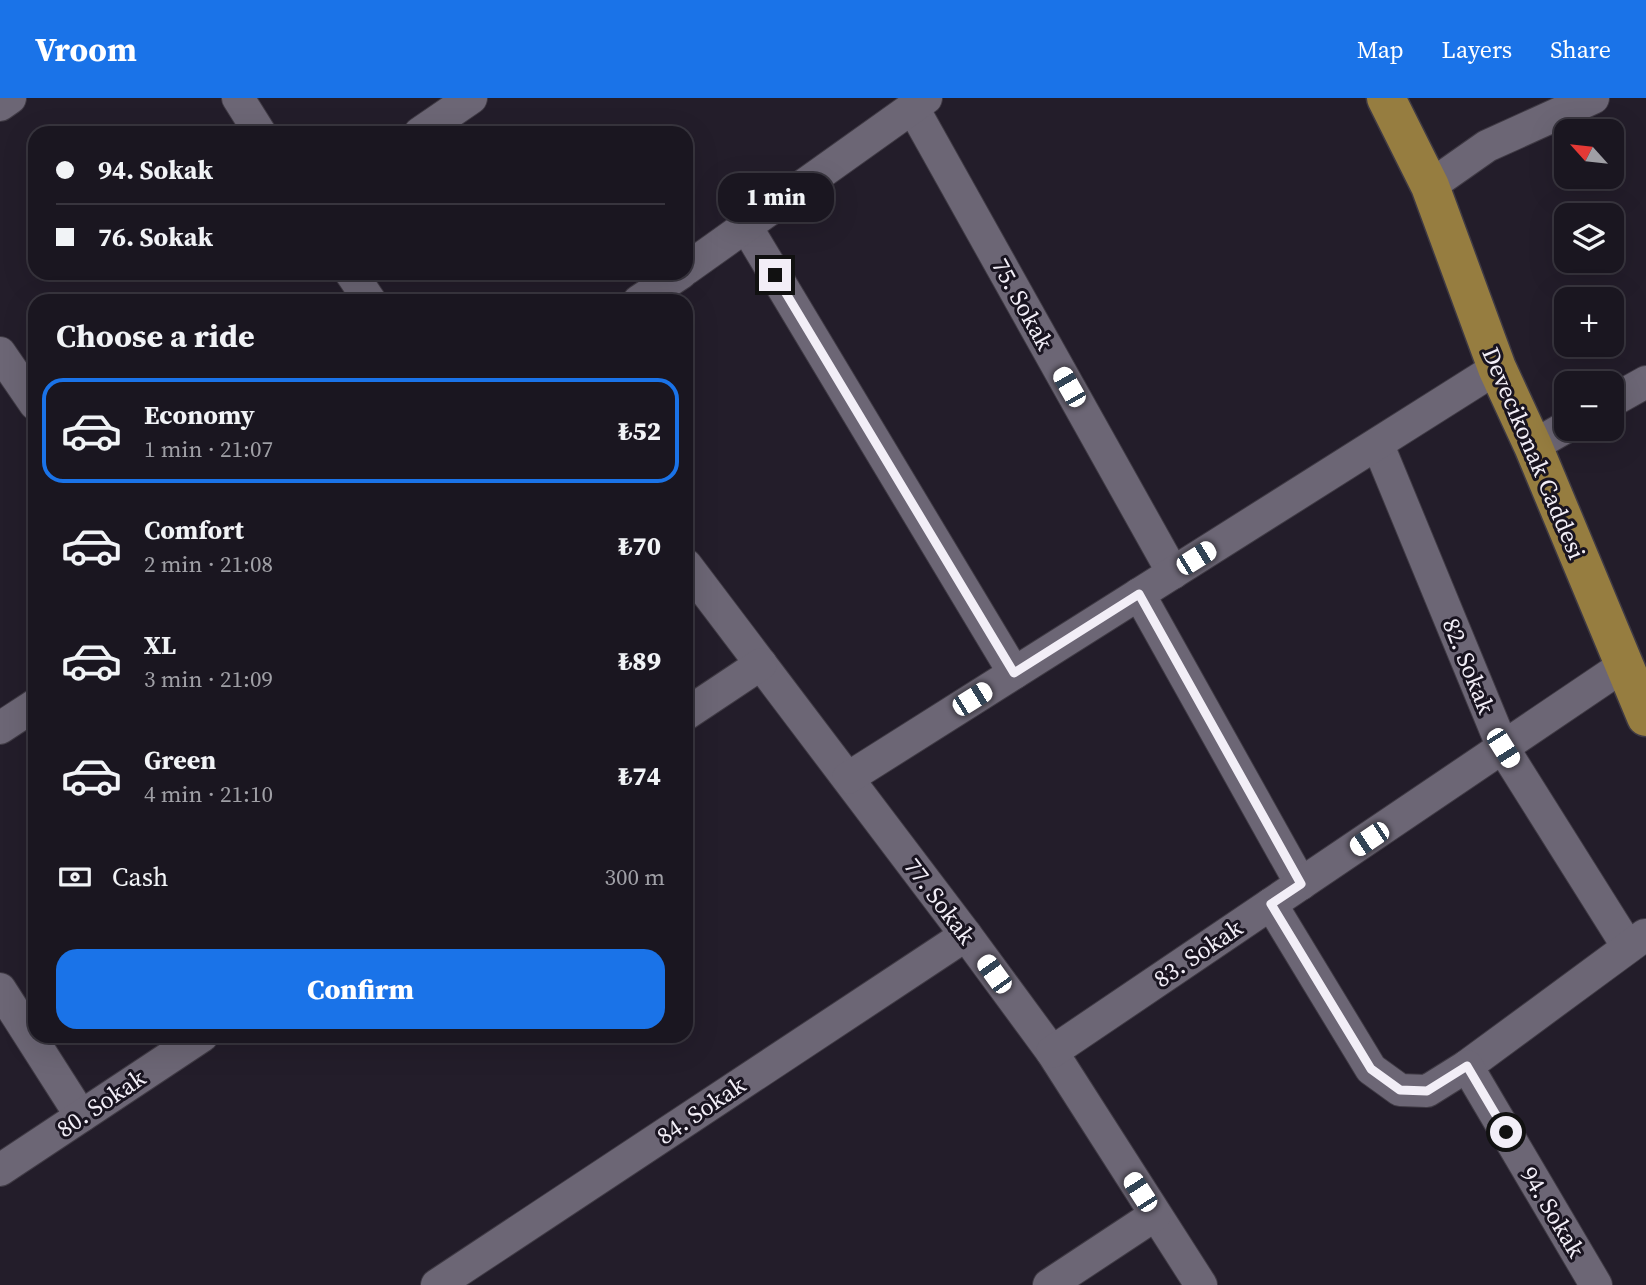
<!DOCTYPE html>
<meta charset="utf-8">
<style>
body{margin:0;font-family:"Source Serif 4",serif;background:#27232d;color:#f1f3f6;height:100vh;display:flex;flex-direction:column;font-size:26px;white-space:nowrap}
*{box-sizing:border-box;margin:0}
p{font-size:23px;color:#9f9fa5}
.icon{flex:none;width:38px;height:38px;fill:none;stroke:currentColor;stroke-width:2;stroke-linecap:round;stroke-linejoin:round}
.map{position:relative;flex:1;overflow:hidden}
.side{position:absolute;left:28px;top:196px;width:665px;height:749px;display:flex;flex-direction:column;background:#1a1620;border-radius:21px;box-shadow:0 7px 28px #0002,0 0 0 2px #38353e}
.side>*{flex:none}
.guide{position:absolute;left:28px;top:28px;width:665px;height:154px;border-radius:21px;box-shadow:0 7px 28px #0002,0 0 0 2px #38353e;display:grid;align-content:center;height:154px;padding:0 28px;background:#1a1620}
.needle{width:46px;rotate:297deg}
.fabs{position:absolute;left:1554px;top:21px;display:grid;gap:14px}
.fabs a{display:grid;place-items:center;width:70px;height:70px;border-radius:14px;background:#1a1620;box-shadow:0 7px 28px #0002,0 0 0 2px #38353e;font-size:35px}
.end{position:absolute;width:32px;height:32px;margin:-16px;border:9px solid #f2eef7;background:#111;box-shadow:0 0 0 4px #111}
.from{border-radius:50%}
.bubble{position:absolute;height:49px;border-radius:21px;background:#1a1620;box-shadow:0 7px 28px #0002,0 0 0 2px #38353e;font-size:23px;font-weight:800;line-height:49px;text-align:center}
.car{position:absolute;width:21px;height:42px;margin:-21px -10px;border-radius:9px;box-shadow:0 0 5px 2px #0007;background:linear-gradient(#fff 24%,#345 0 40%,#fff 0 76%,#345 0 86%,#fff 0)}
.guide b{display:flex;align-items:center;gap:24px;height:66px;font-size:26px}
.guide b+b{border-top:2px solid #38353e}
.guide i{width:18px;height:18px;background:#f1f3f6}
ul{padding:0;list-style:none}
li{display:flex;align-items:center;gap:21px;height:105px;margin:0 14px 10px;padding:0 14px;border:4px solid transparent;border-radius:21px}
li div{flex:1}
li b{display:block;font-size:26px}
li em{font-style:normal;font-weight:800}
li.selected{border-color:#1a73e8}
li>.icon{width:63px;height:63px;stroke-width:1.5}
h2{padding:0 28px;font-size:32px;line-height:84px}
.pay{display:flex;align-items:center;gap:18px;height:77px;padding:0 28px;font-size:26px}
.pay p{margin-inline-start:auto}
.action{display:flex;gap:14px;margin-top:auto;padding:14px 28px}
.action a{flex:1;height:80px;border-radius:21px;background:#1a73e8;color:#fff;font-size:28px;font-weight:800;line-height:80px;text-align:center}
header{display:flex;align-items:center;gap:42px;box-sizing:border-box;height:98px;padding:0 35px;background:#1a73e8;color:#fff}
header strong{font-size:33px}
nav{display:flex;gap:38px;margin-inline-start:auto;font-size:24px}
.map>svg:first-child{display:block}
</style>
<header>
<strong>Vroom</strong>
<nav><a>Map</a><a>Layers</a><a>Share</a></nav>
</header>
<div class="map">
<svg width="1646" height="1187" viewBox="0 0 1646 1187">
<rect width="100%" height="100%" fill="#231d2a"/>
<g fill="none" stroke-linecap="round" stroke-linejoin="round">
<defs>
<g id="minor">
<path d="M238 0 260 35"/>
<path d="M0 7 10 0"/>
<path d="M913 10 1173 475"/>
<path d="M420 35 471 0"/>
<path d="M1430 88 1487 48 1593 0"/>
<path d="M747 130 1014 575"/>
<path d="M686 171 926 0"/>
<path d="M351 175 370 203"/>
<path d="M639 203 681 175"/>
<path d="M0 255 35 306"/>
<path d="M1612 303 1646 284"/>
<path d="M1378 347 1503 650 1628 849"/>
<path d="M1533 348 1566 329"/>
<path d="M686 467 966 837 1052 954 1201 1187"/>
<path d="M1139 496 1301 786"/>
<path d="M686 616 761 566"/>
<path d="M0 630 35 607"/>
<path d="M848 680 1497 270"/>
<path d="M1271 806 1371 971 1400 992 1427 993 1467 968 1645 837"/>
<path d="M0 891 81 1018"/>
<path d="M1052 954 1623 568"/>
<path d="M1467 968 1596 1187"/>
<path d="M0 1072 202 938"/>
<path d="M437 1187 966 837"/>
<path d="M1049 1187 1155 1117"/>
</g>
<path id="major" d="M1386 0 1430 88 1497 270 1533 348 1646 619"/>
</defs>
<use href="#minor" stroke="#3f3a44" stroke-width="34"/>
<use href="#major" stroke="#3f3a44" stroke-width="41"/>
<use href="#minor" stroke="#6c6675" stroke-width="32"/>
<use href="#major" stroke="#967d40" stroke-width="38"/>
</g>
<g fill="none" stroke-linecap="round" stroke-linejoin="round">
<path stroke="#f2eef7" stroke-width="9" d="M775 177 1014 575 1139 496 1301 786 1271 806 1371 971 1400 992 1427 993 1467 968 1506 1034"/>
</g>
<g text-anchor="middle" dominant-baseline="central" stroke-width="6" stroke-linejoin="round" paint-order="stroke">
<g font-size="24" fill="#f2eef7" stroke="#191420">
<text transform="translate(1023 206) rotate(61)">75. Sokak</text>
<text transform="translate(1534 355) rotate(67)">Devecikonak Caddesi</text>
<text transform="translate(1469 568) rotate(68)">82. Sokak</text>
<text transform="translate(940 803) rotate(53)">77. Sokak</text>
<text transform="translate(1198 855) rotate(-34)">83. Sokak</text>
<text transform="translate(101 1005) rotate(-34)">80. Sokak</text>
<text transform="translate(701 1012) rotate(-34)">84. Sokak</text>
<text transform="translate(1553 1114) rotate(59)">94. Sokak</text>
</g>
</g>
</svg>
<div class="fabs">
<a><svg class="needle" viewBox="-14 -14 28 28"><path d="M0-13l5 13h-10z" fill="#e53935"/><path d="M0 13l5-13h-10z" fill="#9f9fa5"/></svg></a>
<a><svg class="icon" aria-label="layers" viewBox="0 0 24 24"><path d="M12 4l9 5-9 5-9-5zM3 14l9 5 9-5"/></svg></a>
<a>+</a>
<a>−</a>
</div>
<i class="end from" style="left:1506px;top:1034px"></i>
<i class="end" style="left:775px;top:177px"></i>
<div class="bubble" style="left:718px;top:75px;width:116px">1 min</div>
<i class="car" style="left:1069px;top:289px;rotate:330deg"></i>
<i class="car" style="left:1196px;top:460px;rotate:58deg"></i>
<i class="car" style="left:972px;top:601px;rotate:58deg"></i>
<i class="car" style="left:1503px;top:650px;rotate:148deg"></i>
<i class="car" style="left:1369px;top:741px;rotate:236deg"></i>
<i class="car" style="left:994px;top:876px;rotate:324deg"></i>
<i class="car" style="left:1140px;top:1094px;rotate:327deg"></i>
<div class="guide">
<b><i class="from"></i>94. Sokak</b>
<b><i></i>76. Sokak</b>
</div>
<section class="side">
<h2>Choose a ride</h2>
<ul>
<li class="selected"><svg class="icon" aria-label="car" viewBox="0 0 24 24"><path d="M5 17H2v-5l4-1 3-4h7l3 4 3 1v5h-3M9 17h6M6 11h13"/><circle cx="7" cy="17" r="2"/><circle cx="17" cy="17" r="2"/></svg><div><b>Economy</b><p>1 min · 21:07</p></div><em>₺52</em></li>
<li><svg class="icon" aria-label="car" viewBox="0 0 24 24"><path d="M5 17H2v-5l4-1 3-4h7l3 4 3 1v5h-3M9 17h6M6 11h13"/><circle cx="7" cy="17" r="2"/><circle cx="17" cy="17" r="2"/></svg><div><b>Comfort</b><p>2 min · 21:08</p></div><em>₺70</em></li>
<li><svg class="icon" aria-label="car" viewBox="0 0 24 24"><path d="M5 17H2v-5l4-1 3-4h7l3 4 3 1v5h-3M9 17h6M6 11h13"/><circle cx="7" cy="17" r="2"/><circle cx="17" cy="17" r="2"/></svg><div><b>XL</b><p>3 min · 21:09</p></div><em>₺89</em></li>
<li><svg class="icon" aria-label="car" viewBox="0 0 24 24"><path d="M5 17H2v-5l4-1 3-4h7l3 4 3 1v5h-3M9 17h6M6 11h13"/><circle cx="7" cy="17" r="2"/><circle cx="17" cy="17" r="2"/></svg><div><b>Green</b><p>4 min · 21:10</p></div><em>₺74</em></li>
</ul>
<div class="pay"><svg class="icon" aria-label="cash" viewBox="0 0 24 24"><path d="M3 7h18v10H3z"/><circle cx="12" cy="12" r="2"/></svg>Cash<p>300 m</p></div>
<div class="action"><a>Confirm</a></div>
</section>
</div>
